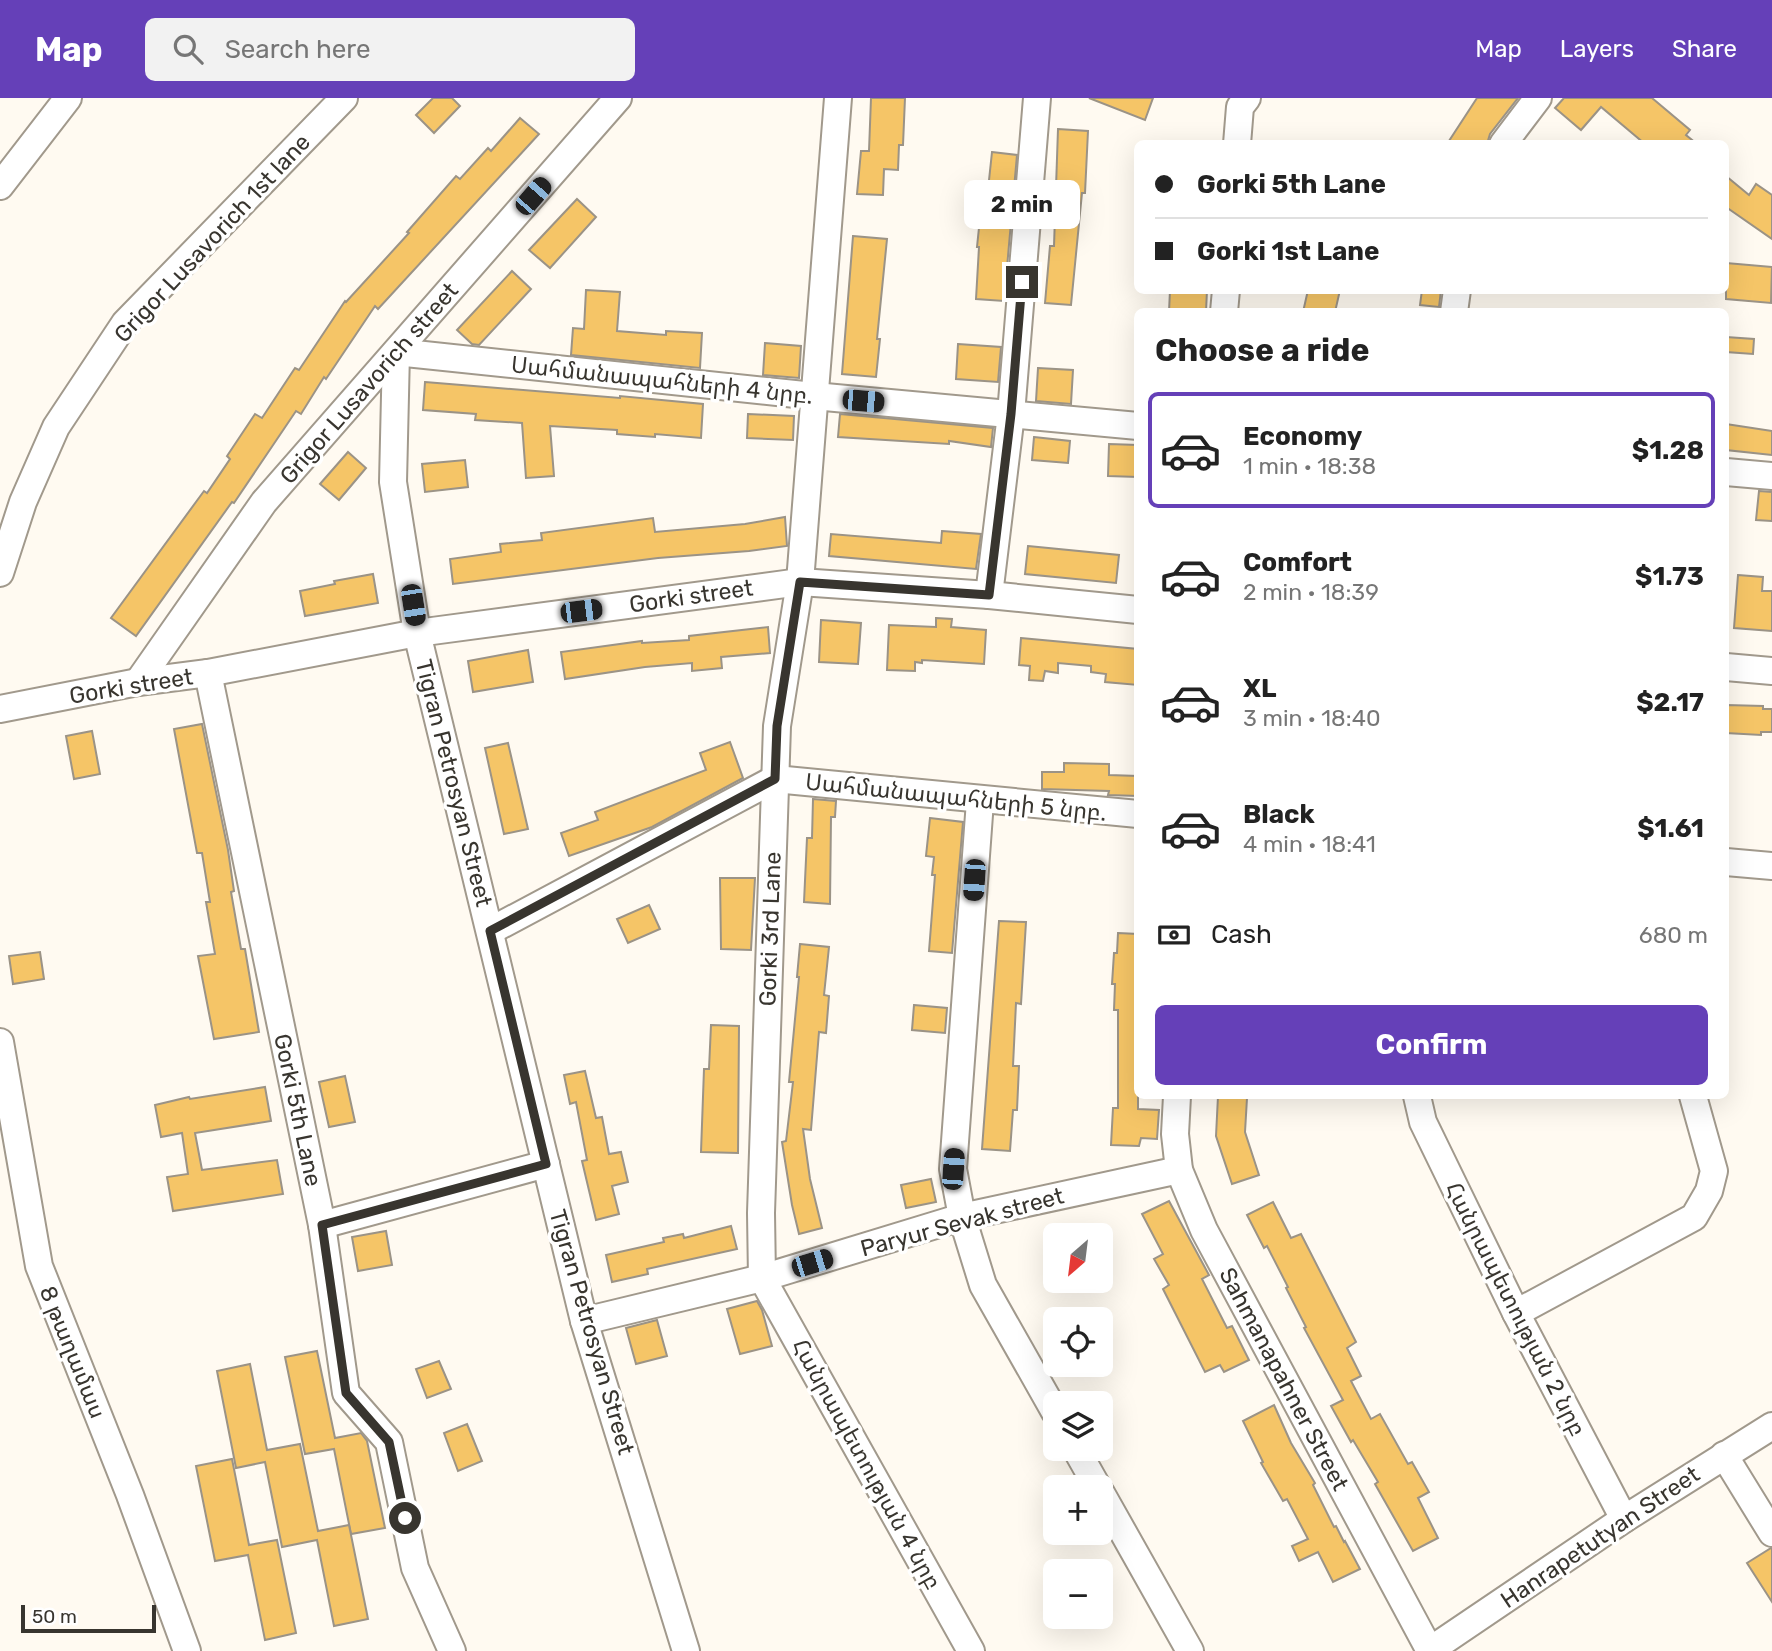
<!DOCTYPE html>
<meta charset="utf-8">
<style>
body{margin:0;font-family:Rubik,"Noto Sans Armenian",sans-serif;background:#f2f2f2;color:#222;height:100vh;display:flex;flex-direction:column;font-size:26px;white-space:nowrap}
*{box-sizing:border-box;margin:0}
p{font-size:23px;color:#767676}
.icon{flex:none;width:38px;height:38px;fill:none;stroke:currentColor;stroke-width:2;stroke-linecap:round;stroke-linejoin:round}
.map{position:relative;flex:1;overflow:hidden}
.details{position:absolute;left:1134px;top:210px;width:595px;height:791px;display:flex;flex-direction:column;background:#fff;border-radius:10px;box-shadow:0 7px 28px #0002}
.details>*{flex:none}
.hud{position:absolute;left:1134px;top:42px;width:595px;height:154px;border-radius:10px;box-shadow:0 7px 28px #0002;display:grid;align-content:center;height:154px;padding:0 21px;background:#fff}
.needle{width:46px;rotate:208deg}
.buttons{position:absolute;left:1043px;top:1125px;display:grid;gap:14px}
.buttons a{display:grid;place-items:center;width:70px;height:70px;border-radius:10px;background:#fff;box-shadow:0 7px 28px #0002;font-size:35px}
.scale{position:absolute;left:21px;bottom:18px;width:135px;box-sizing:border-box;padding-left:7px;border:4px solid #38352f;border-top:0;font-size:19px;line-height:24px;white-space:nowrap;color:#38352f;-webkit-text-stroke:5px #fff;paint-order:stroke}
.end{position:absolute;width:32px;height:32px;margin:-16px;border:9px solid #38352f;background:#fff;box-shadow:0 0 0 4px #fff}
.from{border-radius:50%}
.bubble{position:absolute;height:49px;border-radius:10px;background:#fff;box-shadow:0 7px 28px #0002;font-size:23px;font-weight:700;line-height:49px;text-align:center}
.car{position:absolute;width:21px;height:42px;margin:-21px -10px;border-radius:9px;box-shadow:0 0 5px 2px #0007;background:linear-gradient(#222 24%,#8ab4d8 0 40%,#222 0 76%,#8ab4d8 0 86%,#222 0)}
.hud b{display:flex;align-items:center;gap:24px;height:66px;font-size:26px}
.hud b+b{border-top:2px solid #e0e0e0}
.hud i{width:18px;height:18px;background:#222}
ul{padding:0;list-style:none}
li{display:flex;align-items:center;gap:21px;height:116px;margin:0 14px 10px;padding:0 7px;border:4px solid transparent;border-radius:10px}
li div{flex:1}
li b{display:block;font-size:26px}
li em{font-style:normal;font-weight:700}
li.active{border-color:#6540b8}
li>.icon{width:63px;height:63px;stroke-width:1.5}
h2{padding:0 21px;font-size:32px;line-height:84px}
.pay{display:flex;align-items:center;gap:18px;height:77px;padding:0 21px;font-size:26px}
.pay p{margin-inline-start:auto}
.button{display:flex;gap:14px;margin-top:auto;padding:14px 21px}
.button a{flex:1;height:80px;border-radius:10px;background:#6540b8;color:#fff;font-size:28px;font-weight:700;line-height:80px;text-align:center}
header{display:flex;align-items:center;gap:42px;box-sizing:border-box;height:98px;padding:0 35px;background:#6540b8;color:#fff}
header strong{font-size:33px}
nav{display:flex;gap:38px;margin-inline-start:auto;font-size:24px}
.search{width:490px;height:63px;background:#f2f2f2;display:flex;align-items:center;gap:18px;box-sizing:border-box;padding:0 24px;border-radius:10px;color:#767676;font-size:26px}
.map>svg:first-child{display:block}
</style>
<header>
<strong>Map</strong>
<div class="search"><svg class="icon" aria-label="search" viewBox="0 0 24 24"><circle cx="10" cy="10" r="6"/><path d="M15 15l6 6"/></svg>Search here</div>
<nav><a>Map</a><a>Layers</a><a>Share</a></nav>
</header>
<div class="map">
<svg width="1772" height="1553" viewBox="0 0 1772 1553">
<rect width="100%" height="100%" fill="#fffaf1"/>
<g fill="#f5c567" stroke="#9b9386" stroke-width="2">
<path d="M433 0H452L460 8 434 35 416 17Z"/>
<path d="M871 0H905L903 47H899L898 72 884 71 883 97 857 96 861 53H869Z"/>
<path d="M1089 0H1153L1145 22Z"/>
<path d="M1477 0H1518L1490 36 1487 46H1447Z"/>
<path d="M1564 0H1652L1690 32 1686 37 1697 46H1645L1601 9 1581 32 1555 10Z"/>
<path d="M520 20 539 36 378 211 375 208 326 281 324 279 301 316 296 313 234 405 232 404 136 538 111 520 204 393 207 395 230 361 227 358 255 316 262 320 295 270 299 272 345 203 346 204 409 135 407 134 456 78 460 81 488 50 491 53Z"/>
<path d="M1058 31 1088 33 1085 95H1082L1071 207 1045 205 1050 148H1054Z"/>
<path d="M992 54 1017 57 1004 203 976 201 979 149H977L982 101H987Z"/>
<path d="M1726 78 1749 97 1756 86 1772 97V141L1726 109Z"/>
<path d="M577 101 596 119 550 170 529 152Z"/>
<path d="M853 138 887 141 877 241H880L876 279 842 276Z"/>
<path d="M1726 165 1772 169 1771 205 1726 201Z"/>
<path d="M512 173 531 191 479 247 472 246 457 232Z"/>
<path d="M586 192 620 194 617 233 666 237V233L702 235 700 270 571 257 573 230 584 231Z"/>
<path d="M1170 192H1207L1206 214H1169Z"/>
<path d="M1308 192H1340L1335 214H1303Z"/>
<path d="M1422 192H1441L1439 209 1420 207Z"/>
<path d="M1726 239 1754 241 1753 256 1726 254Z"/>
<path d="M765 245 801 248 799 280 763 277Z"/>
<path d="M958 246 1001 249 998 284 956 281Z"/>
<path d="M1038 270 1073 272 1071 306 1036 303Z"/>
<path d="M425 284 620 300V298L703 306 701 340 655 336V339L617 336V332L550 328 554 378 526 380 522 325 475 322 476 316 423 312Z"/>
<path d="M748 316 794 318 793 342 747 340Z"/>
<path d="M840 316 993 330 991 349 949 343V346L838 339Z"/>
<path d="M1726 326 1772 333V357L1726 352Z"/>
<path d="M1034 339 1070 343 1068 365 1032 362Z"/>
<path d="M1109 346 1138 347V379L1108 378Z"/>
<path d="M348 354 366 370 339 402 320 386Z"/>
<path d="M465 362 468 389 425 394 422 366Z"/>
<path d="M1759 393 1772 394V423L1756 422Z"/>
<path d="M785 419 787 448 749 453 658 460 453 486 450 461 501 454 500 446 542 442 541 435 653 420 655 434 745 426Z"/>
<path d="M942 433 981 436 976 471 829 458 831 436 941 445Z"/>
<path d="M1028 448 1119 457 1116 485 1025 476Z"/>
<path d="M373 476 378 505 305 518 300 493 335 486 334 483Z"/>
<path d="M1738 477 1763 479 1762 493H1772V533L1734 530Z"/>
<path d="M936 520 952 521 951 529 986 532 984 566 922 562V565L915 564V573L887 572 889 527 936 529Z"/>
<path d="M821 522 861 525 858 566 819 564Z"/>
<path d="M768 529 770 555 721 559 722 570 692 573V565L645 569 565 581 561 554 642 543V545L689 542V538Z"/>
<path d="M1021 540 1138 551V587L1105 584 1106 576 1091 574V568L1058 565V575L1045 573 1043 583 1029 582 1030 568 1019 567Z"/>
<path d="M528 552 533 584 473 594 468 563Z"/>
<path d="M1726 607 1763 608V611H1772V634H1761V637L1726 635Z"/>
<path d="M202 626 228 752 234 793 231 794 241 851H245L259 934 214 941 198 858 215 856 206 804H210L202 755H197L174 631Z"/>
<path d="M92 633 100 676 74 681 66 638Z"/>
<path d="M730 644 743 680 652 729 569 758 561 735 598 722 595 714 706 672 700 655Z"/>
<path d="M508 645 528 731 504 736 485 650Z"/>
<path d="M1064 665 1109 666V677L1138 678V698L1108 697 1109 693 1042 691V674H1064Z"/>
<path d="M813 701 836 703 835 719H831L830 806 804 804 807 740H812Z"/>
<path d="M930 720 963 724 952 855 929 853 935 777H932L934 759 926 758Z"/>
<path d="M720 780H755L751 852 721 851Z"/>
<path d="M649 807 660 831 628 845 617 821Z"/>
<path d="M999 823 1026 824 1021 906 1016 905 1013 968H1019L1017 1012H1013L1010 1053 982 1051Z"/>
<path d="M1118 835 1138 836V1011L1159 1012 1157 1041 1141 1040 1139 1048 1111 1047 1113 1010H1118V912H1114L1115 886H1112L1114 855H1117Z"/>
<path d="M800 846 829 849 824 897 829 898 826 935 819 934 811 1032 803 1031 810 1081 822 1130 799 1136 792 1107 782 1044 786 1043 793 984H789L799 879H797Z"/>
<path d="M40 854 44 881 13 886 9 858Z"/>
<path d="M914 907 947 910 945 935 912 932Z"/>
<path d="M711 927 739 928 738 1055 701 1054 704 971H709Z"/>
<path d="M585 973 596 1020 602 1019 609 1056 621 1054 628 1084 612 1088 619 1116 596 1122 582 1063 587 1062 576 1004 570 1006 564 977Z"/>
<path d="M345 978 355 1024 329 1029 319 984Z"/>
<path d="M265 989 271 1023 195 1035 202 1072 277 1062 283 1096 173 1113 167 1079 188 1076 182 1035 161 1039 155 1007 189 999 190 1001Z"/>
<path d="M1218 998 1247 1000 1245 1034 1259 1077 1232 1086 1216 1038Z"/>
<path d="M931 1081 936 1104 906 1110 901 1087Z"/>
<path d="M1169 1103 1209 1177 1202 1181 1227 1230 1232 1228 1249 1262 1224 1274 1220 1267 1205 1274 1163 1191 1169 1187 1154 1161 1163 1156 1142 1116Z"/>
<path d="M1273 1104 1291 1140 1301 1136 1356 1244 1347 1250 1361 1278 1351 1283 1371 1321 1380 1316 1408 1366 1412 1364 1429 1394 1418 1400 1438 1440 1413 1453 1375 1386 1378 1384 1353 1342 1351 1344 1331 1308 1343 1302 1304 1230 1306 1229 1286 1190 1288 1189 1267 1148 1264 1150 1247 1117Z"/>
<path d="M731 1128 737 1151 647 1171 648 1176 612 1184 606 1157 664 1144 663 1140 683 1136 684 1140Z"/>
<path d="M386 1133 392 1167 358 1173 352 1139Z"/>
<path d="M757 1203 762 1212 772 1248 740 1256 727 1211Z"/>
<path d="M657 1222 667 1258 636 1266 626 1230Z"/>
<path d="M317 1253 335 1340 361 1335 367 1343 385 1430 351 1436 334 1351 305 1356 285 1259Z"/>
<path d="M439 1263 451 1291 427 1300 416 1271Z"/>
<path d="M250 1266 267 1352 300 1346 318 1433 349 1427 368 1521 334 1528 317 1442 282 1449 265 1364 236 1370 217 1273Z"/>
<path d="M1274 1307 1291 1345 1315 1385 1313 1387 1334 1429 1336 1428 1344 1444 1345 1443 1360 1471 1333 1484 1318 1454 1299 1463 1292 1448 1308 1441 1287 1401 1283 1403 1261 1365 1263 1364 1243 1323Z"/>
<path d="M467 1326 482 1363 458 1373 444 1335Z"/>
<path d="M232 1361 249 1447 277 1442 296 1535 265 1542 248 1457 215 1463 196 1368Z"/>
<path d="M1771 1450 1772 1451V1504L1747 1465Z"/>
</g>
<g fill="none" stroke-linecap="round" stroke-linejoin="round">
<defs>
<g id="minor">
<path d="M838 0 800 484 777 628 761 1115 762 1180 971 1553"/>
<path d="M1237 46 1240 9 1247 0"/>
<path d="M1503 46 1538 0"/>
<path d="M0 88 68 0"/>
<path d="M1224 214 1226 192"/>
<path d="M1454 214 1457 192"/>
<path d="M1726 374 1772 378"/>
<path d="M0 475 23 404 56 329 125 225 344 0"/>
<path d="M989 497 1011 316 1037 0"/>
<path d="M1726 569 1772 573"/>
<path d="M208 575 322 1127 346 1295 389 1344 415 1470 452 1553"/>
<path d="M138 584 264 404 618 0"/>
<path d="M0 611 138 584 208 575 417 535 800 484 989 497 1138 512"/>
<path d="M980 703 953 1071 962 1119 983 1187 1055 1314"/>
<path d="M1726 764 1772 768"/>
<path d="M490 833 775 681 1138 716"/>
<path d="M0 944 39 1168 130 1397 187 1553"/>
<path d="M1177 998 1175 1036 1179 1072 1204 1132 1430 1553"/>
<path d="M1417 998 1423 1024 1516 1215 1624 1421"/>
<path d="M322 1127 546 1066"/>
<path d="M1516 1215 1694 1119 1709 1093 1714 1073 1693 998"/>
<path d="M584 1223 762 1180 962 1119 1179 1072"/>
<path d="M1076 1351 1098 1390"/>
<path d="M1724 1357 1772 1435"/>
<path d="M1101 1395 1190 1553"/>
<path d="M686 1553 584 1223 417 535 393 384 396 254 814 298 1138 328"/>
<path d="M1429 1553 1624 1421 1772 1328"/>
</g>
</defs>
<use href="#minor" stroke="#a1998c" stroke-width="30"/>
<use href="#minor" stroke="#fff" stroke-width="26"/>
</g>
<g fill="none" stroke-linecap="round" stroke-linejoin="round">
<path stroke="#38352f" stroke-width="9" d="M405 1420 389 1344 346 1295 322 1127 546 1066 490 833 775 681 777 628 800 484 989 497 1011 316 1022 184"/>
</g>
<g text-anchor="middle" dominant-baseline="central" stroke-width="7" stroke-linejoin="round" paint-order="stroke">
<g font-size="23" fill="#38352f" stroke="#fff">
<text transform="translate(212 140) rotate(-47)">Grigor Lusavorich 1st lane</text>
<text transform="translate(662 282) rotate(6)">Սահմանապահների 4 նրբ.</text>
<text transform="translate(369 285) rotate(-49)">Grigor Lusavorich street</text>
<text transform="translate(691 498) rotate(-8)">Gorki street</text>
<text transform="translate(131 588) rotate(-9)">Gorki street</text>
<text transform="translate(454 685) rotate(76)">Tigran Petrosyan Street</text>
<text transform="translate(956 699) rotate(6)">Սահմանապահների 5 նրբ.</text>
<text transform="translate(770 831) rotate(-88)">Gorki 3rd Lane</text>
<text transform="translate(298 1012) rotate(78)">Gorki 5th Lane</text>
<text transform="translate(962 1124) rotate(-15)">Paryur Sevak street</text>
<text transform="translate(1516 1211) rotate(63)">Հանրապետության 2 նրբ</text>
<text transform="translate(592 1234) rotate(74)">Tigran Petrosyan Street</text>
<text transform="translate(73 1254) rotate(68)">8 թաղամաս</text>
<text transform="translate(1284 1281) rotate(62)">Sahmanapahner Street</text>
<text transform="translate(867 1366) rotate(61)">Հանրապետության 4 նրբ</text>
<text transform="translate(1600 1439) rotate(-34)">Hanrapetutyan Street</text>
</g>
</g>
</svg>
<div class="buttons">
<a><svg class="needle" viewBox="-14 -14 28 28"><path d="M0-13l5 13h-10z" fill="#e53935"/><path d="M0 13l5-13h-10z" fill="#767676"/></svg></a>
<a><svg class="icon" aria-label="locate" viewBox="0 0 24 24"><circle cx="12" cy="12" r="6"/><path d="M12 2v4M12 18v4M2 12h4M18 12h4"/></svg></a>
<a><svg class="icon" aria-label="layers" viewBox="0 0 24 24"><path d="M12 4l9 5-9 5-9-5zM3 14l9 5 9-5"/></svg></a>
<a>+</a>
<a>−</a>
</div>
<div class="scale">50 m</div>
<i class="end from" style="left:405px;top:1420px"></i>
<i class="end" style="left:1022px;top:184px"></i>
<div class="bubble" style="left:964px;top:82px;width:116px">2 min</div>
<i class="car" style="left:533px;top:98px;rotate:41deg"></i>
<i class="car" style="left:863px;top:303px;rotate:95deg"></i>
<i class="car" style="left:413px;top:507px;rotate:171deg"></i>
<i class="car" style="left:581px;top:513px;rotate:83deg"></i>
<i class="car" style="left:974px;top:782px;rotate:184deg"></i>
<i class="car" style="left:953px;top:1071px;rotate:4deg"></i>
<i class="car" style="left:812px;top:1165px;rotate:73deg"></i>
<div class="hud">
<b><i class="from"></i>Gorki 5th Lane</b>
<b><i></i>Gorki 1st Lane</b>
</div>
<section class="details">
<h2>Choose a ride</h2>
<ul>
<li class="active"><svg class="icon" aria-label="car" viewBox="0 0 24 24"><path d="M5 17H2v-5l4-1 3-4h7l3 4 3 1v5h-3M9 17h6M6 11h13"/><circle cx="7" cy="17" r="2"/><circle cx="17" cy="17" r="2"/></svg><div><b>Economy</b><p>1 min · 18:38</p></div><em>$1.28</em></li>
<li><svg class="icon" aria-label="car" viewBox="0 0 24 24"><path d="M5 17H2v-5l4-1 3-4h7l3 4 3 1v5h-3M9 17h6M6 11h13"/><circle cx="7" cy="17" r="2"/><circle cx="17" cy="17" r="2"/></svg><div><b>Comfort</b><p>2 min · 18:39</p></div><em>$1.73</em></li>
<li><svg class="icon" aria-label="car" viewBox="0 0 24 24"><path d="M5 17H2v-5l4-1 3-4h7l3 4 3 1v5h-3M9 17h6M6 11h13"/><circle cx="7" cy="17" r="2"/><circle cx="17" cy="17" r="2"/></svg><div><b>XL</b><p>3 min · 18:40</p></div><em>$2.17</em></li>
<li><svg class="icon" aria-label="car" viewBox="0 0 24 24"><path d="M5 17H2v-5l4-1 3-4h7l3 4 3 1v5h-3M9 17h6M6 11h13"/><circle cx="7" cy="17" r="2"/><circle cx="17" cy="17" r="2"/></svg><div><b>Black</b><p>4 min · 18:41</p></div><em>$1.61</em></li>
</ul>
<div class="pay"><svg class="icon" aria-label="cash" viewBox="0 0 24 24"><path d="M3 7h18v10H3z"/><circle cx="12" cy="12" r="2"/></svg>Cash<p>680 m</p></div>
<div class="button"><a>Confirm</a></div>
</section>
</div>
